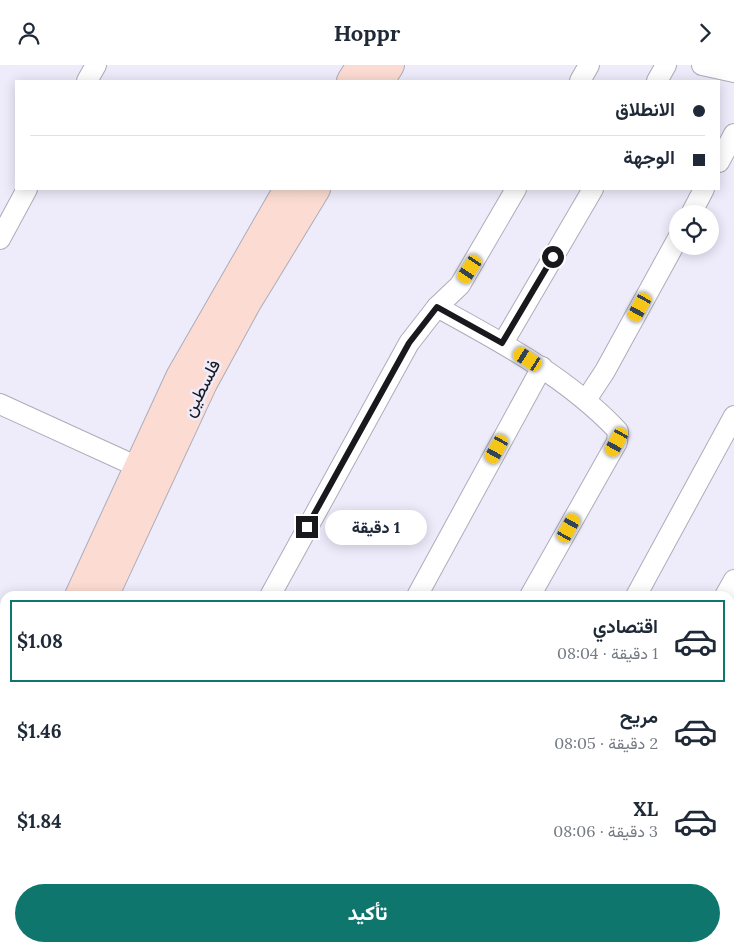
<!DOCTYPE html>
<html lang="ar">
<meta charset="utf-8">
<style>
body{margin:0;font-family:Lora,Vazirmatn,serif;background:#f6f6f7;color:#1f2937;direction:rtl;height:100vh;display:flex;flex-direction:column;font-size:19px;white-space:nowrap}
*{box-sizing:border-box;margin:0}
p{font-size:16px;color:#747a83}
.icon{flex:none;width:28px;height:28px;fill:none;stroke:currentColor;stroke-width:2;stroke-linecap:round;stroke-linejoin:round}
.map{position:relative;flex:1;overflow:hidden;direction:ltr}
.sheet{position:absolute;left:0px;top:526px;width:735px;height:361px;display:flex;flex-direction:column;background:#fff;border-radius:15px 15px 0 0;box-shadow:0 2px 12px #0003;direction:rtl}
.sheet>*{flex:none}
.hud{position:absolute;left:15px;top:15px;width:705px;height:110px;border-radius:0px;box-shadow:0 2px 12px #0003;direction:rtl;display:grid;align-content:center;height:110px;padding:0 15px;background:#fff}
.buttons{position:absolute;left:669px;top:140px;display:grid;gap:10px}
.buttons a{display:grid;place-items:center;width:50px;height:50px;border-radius:50%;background:#fff;box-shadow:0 2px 12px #0003;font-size:25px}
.end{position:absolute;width:22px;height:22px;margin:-11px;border:6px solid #19181d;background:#fff;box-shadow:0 0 0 2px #fff}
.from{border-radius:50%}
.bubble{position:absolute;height:35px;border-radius:18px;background:#fff;box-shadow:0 2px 12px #0003;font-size:16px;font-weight:800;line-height:35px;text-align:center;direction:rtl}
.car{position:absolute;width:15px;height:30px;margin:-15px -8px;border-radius:6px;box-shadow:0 0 4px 1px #0007;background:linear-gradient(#f5c518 24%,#345 0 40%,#f5c518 0 76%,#345 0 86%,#f5c518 0)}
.hud b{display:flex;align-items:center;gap:18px;height:48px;font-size:19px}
.hud b+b{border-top:1px solid #e0e1e3}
.hud i{width:12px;height:12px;background:#1f2937}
ul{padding:9px 0 0;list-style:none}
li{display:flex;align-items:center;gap:15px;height:82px;margin:0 10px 8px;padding:0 5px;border:2px solid transparent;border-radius:0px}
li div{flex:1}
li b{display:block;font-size:19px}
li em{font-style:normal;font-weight:800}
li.selected{border-color:#0f766e}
li>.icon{width:45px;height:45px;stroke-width:1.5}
.cta{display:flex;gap:10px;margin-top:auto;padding:10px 15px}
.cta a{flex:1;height:58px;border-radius:30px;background:#0f766e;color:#fff;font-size:20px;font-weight:800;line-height:58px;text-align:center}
header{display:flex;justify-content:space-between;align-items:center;height:65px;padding:0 15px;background:#fff;font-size:22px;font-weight:800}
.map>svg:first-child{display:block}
</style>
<header><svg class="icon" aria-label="forward" viewBox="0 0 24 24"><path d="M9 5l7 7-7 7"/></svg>Hoppr<svg class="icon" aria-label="person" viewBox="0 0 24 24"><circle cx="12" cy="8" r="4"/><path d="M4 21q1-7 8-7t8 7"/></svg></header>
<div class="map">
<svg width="734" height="887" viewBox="0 0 734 887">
<rect width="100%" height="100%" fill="#eeecfb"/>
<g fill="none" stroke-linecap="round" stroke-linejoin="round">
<defs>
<g id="street">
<path d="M702 0 734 7"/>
<path d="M87 16 96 0"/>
<path d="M580 16 589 0"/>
<path d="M657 16 666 0"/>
<path d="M719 97 734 69"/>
<path d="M691 149 704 124"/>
<path d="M0 174 27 124"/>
<path d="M437 242C501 277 567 312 618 366L617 377 530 531"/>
<path d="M503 278 593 124"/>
<path d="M586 335 605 306 678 173"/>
<path d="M0 339 138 402"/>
<path d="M270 531 409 278 437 242 460 220 516 124"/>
<path d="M417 531 542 302"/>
<path d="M636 531 734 351"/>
<path d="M725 531 734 515"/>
<path d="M0 589 5 592"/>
<path d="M730 804 734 803"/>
<path d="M81 887 83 882"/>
<path d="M226 887 228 882"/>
<path d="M393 887 395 882"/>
<path d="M534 887 537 882"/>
</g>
<g id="secondary">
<path d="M351 16 361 0"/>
<path d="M380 16 390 0"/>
<path d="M79 531 180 312 288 124"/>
<path d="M104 531 203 318 246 239 316 124"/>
<path d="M0 701 5 690"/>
<path d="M0 753 5 745"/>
</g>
</defs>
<use href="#street" stroke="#adacb9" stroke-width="22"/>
<use href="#secondary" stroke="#adacb9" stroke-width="30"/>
<use href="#street" stroke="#fff" stroke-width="20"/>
<use href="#secondary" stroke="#fcdcd2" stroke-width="28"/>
</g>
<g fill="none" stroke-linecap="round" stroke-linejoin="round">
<path stroke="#19181d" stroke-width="6" d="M307 462 409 278 437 242 502 278 553 192"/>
</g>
<g text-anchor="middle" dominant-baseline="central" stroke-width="5" stroke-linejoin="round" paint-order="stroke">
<g font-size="18" fill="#19181d" stroke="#eeecfb">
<text transform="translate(201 323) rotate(-63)">فلسطين</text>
</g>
</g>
</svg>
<div class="buttons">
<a><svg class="icon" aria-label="locate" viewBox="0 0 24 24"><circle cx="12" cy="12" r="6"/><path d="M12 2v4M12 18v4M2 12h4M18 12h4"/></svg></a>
</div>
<i class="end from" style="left:553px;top:192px"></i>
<i class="end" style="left:307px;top:462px"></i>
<div class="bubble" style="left:325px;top:445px;width:102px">1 دقيقة</div>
<i class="car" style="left:470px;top:204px;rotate:213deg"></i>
<i class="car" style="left:640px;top:242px;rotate:209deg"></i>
<i class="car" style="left:528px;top:294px;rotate:302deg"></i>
<i class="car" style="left:617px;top:377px;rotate:209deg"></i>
<i class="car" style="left:497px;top:384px;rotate:209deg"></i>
<i class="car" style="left:569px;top:463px;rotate:29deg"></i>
<div class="hud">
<b><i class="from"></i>الانطلاق</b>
<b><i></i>الوجهة</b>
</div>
<section class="sheet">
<ul>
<li class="selected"><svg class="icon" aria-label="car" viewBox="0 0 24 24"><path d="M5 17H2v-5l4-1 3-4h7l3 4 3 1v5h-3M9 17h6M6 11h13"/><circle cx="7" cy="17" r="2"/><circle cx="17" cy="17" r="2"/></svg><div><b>اقتصادي</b><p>1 دقيقة · 08:04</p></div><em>$1.08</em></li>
<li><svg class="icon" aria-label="car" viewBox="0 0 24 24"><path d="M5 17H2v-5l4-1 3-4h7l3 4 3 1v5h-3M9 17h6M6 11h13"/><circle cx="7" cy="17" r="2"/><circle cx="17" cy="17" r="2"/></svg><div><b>مريح</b><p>2 دقيقة · 08:05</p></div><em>$1.46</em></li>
<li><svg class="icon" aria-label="car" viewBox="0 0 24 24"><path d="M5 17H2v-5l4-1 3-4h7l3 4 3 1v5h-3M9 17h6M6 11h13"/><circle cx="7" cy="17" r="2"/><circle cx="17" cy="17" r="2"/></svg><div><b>XL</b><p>3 دقيقة · 08:06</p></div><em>$1.84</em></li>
</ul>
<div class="cta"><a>تأكيد</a></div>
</section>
</div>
